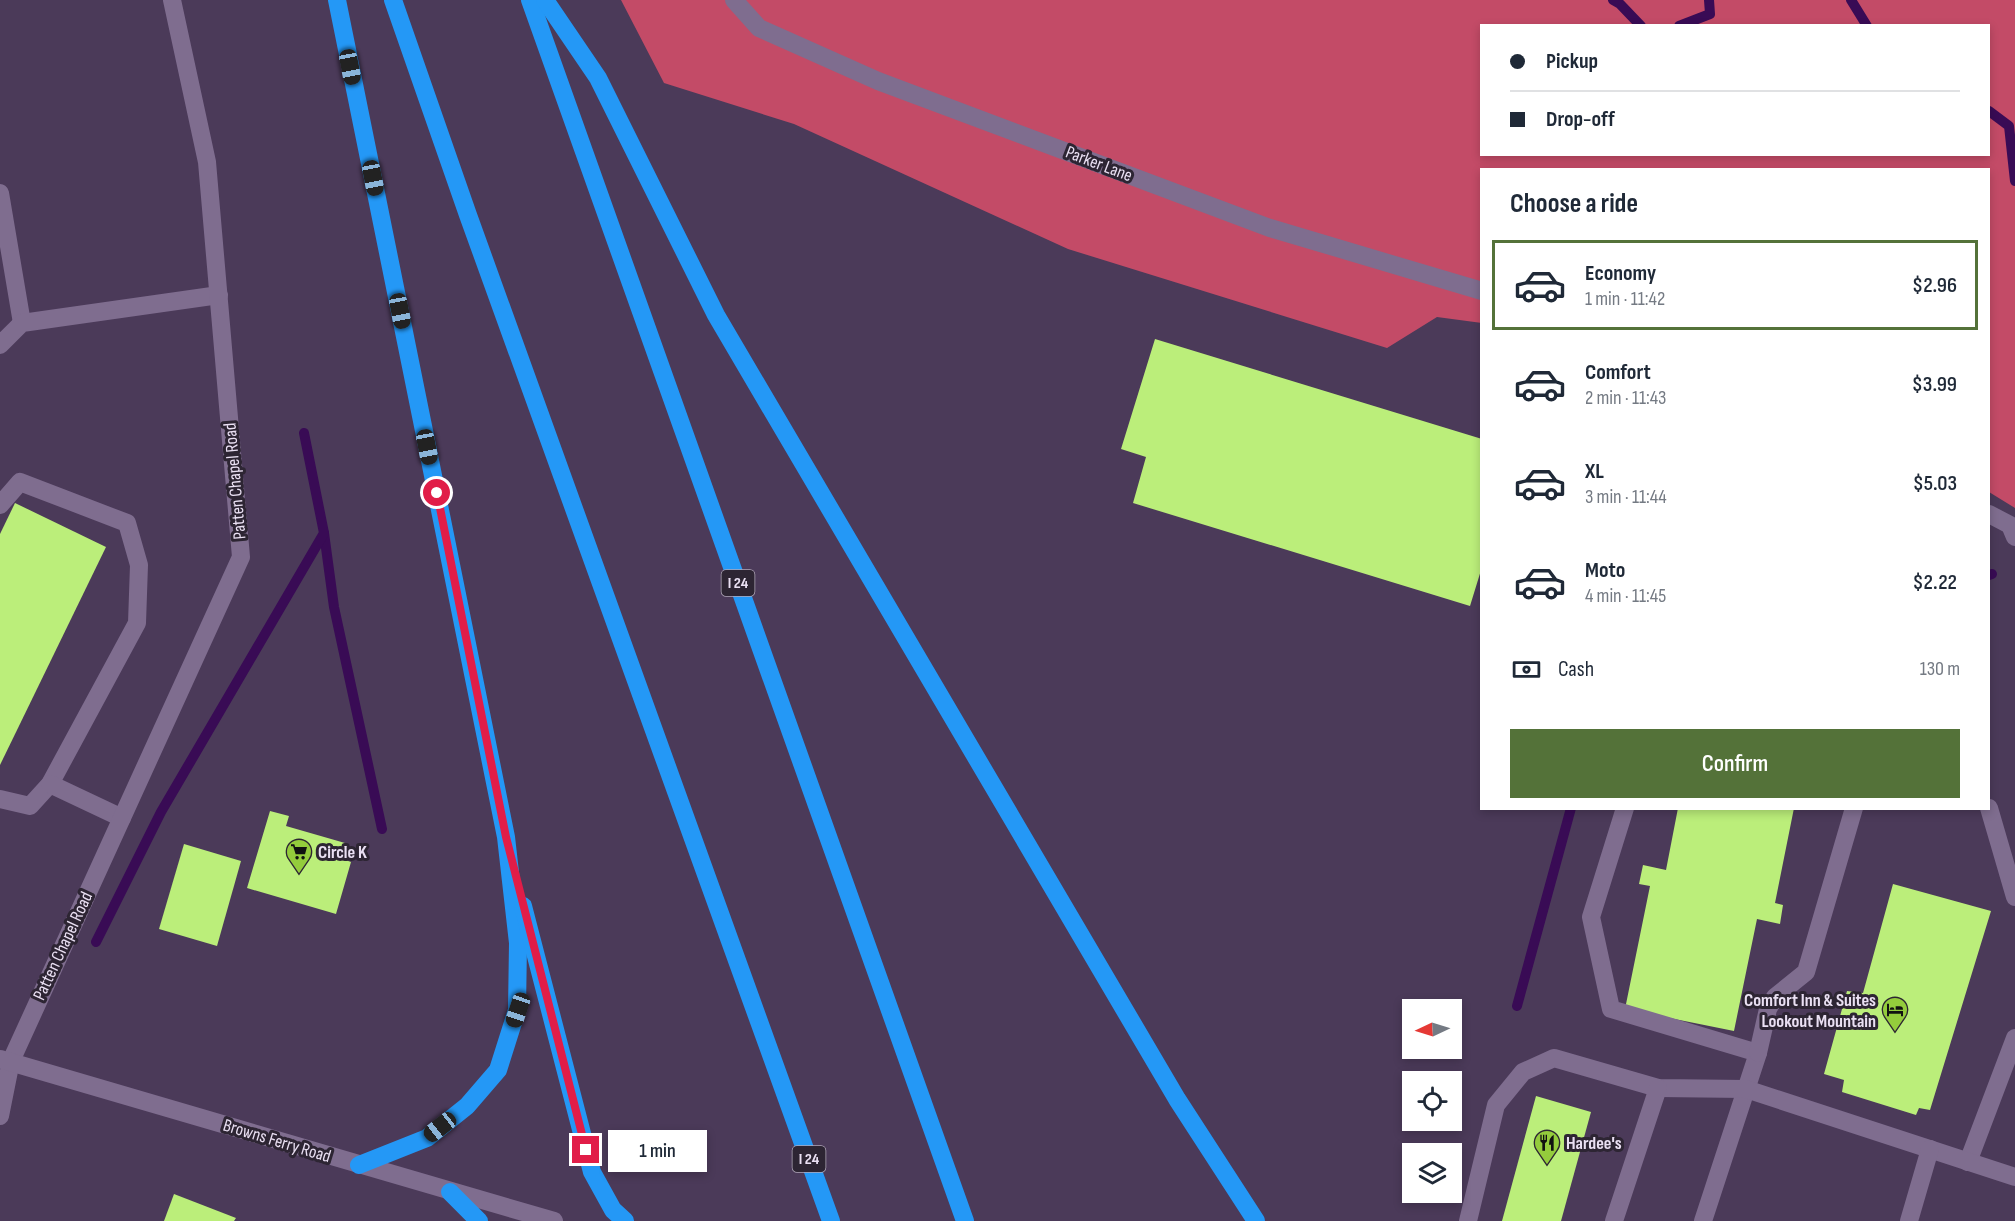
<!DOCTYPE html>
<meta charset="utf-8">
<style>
body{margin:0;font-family:"Sofia Sans Condensed",sans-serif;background:#f2f2f3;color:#1f2937;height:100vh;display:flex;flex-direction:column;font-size:22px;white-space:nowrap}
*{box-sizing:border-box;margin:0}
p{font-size:20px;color:#747a83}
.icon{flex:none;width:33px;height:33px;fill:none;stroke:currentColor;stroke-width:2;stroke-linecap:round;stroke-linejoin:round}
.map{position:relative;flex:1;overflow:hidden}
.drawer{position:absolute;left:1480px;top:168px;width:510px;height:642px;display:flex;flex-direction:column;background:#fff;border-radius:0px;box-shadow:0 3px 9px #0003}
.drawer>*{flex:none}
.guide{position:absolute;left:1480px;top:24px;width:510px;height:132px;border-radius:0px;box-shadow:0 3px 9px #0003;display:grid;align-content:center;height:132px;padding:0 30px;background:#fff}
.needle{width:39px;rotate:266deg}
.tools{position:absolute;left:1402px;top:999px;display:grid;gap:12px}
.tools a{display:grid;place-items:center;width:60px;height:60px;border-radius:0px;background:#fff;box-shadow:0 3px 9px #0003;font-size:30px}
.end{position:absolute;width:27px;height:27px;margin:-14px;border:8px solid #e11d48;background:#fff;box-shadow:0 0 0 3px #fff}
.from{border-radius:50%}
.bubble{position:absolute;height:42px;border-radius:0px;background:#fff;box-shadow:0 3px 9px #0003;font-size:20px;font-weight:600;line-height:42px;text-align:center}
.car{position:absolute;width:18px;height:36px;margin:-18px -9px;border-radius:8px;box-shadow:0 0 4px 2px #0007;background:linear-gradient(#222 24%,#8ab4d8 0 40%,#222 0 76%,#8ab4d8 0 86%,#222 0)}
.guide b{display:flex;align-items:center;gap:21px;height:57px;font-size:22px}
.guide b+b{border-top:2px solid #e0e1e3}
.guide i{width:15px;height:15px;background:#1f2937}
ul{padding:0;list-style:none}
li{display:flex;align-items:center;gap:18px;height:90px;margin:0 12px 9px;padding:0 18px;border:3px solid transparent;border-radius:0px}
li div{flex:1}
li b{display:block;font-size:22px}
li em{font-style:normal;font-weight:600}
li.active{border-color:#547239}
li>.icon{width:54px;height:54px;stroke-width:1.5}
h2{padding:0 30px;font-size:27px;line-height:72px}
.pay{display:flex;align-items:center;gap:15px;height:66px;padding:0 30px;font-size:22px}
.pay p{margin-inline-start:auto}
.action{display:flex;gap:12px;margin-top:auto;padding:12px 30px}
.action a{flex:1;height:69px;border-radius:0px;background:#547239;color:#fff;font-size:24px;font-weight:600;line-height:69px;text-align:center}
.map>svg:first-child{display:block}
</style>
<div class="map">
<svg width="2015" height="1221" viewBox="0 0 2015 1221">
<rect width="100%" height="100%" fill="#4b3a59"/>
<path fill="#c34b67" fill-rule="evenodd" d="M621 0H2015V508L1989 492V170H1482V323L1437 317 1387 348 1068 249 794 124 664 83ZM1482 26H1989V154H1482Z"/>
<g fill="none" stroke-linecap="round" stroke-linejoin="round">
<g stroke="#390b55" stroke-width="10">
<path d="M1613 0 1620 4 1641 26"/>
<path d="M1851 0 1867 26"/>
<path d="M1679 26 1710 14 1709 0"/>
<path d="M1989 111 2009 126 2015 181"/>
<path d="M324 533 334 607 382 829"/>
<path d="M1989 575 1992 574"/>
<path d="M96 942 161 812 324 533 304 433"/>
<path d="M1517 1006 1571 808"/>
</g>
</g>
<g fill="#bbee7a">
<path d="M1155 339 1482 439V567L1470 606 1133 503 1146 457 1121 449Z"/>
<path d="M15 503 106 547 0 765V534Z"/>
<path d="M1678 808H1794L1775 903 1783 905 1780 924 1757 919 1734 1031 1625 1009 1650 886 1639 884 1643 865 1666 870Z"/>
<path d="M270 811 289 816 286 826 345 843 340 858 351 862 336 914 247 888Z"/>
<path d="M184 844 241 861 217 946 159 929Z"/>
<path d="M1893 884 1991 911 1930 1110 1919 1108 1916 1115 1842 1092 1844 1080 1824 1074 1847 991 1863 993Z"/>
<path d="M1536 1096 1591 1112 1561 1221H1502Z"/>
<path d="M174 1194 236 1218 234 1221H164Z"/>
</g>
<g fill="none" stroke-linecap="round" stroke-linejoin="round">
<g stroke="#7f6d8f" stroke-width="18">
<path d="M0 193 22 323"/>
<path d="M0 345 22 323 219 295"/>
<path d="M0 505 20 482 127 523 139 565 137 623 50 784 30 806 0 799"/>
<path d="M50 784 122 818"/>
<path d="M1625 808 1591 917 1611 1009 1758 1053 1703 1221"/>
<path d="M1989 808 2015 897"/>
<path d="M1758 1053 1768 1009 1775 997 1806 972 1854 808"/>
<path d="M1968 1162 2015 1038"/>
<path d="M1468 1221 1496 1105 1523 1072 1554 1058 1658 1088 1746 1089 2015 1177"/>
<path d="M1614 1221 1658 1088"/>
<path d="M1909 1221 1930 1149"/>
</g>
<g stroke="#7f6d8f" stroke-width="18">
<path d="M734 0 759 28 878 81 1270 228 1482 291"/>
<path d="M1989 514 2010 525 2015 537"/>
<path d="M0 1116 11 1061 241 557 207 162 172 0"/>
</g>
<path stroke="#7f6d8f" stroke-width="18" d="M0 1059 554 1221"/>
<g stroke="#2498f6" stroke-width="18">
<path d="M337 0 506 837 518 943 517 1010 498 1070 467 1106 427 1138 359 1165"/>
<path d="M393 0 468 215 831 1221"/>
<path d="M530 0 965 1221"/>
<path d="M545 0 598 78 716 315 1177 1099 1256 1221"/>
<path d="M523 906 592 1172 613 1210 625 1221"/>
<path d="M450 1192 479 1221"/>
</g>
</g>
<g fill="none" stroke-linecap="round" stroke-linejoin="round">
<path stroke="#e11d48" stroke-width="8" d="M437 493 506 837 586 1150"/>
</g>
<defs>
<symbol id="supermarket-pin" viewBox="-11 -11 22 30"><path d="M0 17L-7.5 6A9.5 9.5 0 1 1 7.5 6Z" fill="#94cc3c" stroke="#2d2533"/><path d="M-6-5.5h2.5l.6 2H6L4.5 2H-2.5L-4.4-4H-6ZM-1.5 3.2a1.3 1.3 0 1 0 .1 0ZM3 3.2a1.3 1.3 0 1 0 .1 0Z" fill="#111"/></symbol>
<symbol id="hotel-pin" viewBox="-11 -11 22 30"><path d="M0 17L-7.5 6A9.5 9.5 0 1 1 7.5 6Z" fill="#94cc3c" stroke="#2d2533"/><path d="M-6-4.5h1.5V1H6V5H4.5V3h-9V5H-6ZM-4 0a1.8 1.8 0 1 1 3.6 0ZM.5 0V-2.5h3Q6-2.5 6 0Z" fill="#111"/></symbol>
<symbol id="restaurant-pin" viewBox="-11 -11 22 30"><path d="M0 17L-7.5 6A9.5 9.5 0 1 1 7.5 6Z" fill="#94cc3c" stroke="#2d2533"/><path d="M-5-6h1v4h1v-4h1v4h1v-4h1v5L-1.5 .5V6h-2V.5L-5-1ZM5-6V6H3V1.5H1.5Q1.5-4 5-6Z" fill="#111"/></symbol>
</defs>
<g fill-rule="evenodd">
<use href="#supermarket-pin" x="284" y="837" width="30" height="40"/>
<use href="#hotel-pin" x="1880" y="995" width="30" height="40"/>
<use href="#restaurant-pin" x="1532" y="1128" width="30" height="40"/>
</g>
<g text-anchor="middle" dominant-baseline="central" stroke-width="6" stroke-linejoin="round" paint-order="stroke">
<g fill="#2d2533" stroke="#b1a8b9" stroke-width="1.5">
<rect x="721.5" y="570" width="33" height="26" rx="4.5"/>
<rect x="792.5" y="1146" width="33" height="26" rx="4.5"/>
</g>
<g font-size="16" font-weight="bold" fill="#eae0f3">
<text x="738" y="583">I 24</text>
<text x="809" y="1159">I 24</text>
</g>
<g font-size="18" fill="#eae0f3" stroke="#2d2533">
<text transform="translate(1099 164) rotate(21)">Parker Lane</text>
<text transform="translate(235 481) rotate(-95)">Patten Chapel Road</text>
<text transform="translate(63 946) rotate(-65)">Patten Chapel Road</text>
<text transform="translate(277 1141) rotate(17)">Browns Ferry Road</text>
</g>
<g font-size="18" font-weight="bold" fill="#eae0f3" stroke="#2d2533" text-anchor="start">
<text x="318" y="852">Circle K</text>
<text x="1876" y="1000" text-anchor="end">Comfort Inn &amp; Suites<tspan x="1876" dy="21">Lookout Mountain</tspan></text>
<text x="1566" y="1143">Hardee's</text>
</g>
</g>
</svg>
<div class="tools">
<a><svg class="needle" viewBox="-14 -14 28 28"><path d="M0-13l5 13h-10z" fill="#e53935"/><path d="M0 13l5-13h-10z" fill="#747a83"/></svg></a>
<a><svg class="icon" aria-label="locate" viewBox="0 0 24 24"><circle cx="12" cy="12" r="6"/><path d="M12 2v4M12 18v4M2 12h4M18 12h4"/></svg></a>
<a><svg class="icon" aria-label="layers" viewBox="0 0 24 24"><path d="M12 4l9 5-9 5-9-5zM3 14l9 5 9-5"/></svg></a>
</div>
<i class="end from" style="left:437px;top:493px"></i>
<i class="end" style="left:586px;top:1150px"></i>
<div class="bubble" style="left:608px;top:1130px;width:99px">1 min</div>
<i class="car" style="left:350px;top:67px;rotate:169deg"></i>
<i class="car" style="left:373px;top:178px;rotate:169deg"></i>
<i class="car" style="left:400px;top:311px;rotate:169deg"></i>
<i class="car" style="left:427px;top:447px;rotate:169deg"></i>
<i class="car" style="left:518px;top:1010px;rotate:199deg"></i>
<i class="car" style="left:440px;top:1127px;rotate:232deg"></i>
<div class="guide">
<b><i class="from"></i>Pickup</b>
<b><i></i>Drop-off</b>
</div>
<section class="drawer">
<h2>Choose a ride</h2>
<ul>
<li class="active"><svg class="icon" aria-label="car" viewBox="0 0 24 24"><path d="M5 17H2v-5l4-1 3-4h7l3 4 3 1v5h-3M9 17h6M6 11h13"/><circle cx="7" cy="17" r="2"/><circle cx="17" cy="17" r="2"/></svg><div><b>Economy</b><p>1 min · 11:42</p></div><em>$2.96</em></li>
<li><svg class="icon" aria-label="car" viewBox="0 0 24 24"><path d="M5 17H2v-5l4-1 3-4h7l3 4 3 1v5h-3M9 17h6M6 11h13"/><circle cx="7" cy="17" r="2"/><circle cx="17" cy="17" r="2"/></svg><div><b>Comfort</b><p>2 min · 11:43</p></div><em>$3.99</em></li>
<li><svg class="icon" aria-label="car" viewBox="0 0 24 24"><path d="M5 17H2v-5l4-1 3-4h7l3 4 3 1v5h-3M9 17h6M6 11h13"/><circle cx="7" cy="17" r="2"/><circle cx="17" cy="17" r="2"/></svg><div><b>XL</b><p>3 min · 11:44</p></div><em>$5.03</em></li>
<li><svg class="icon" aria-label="car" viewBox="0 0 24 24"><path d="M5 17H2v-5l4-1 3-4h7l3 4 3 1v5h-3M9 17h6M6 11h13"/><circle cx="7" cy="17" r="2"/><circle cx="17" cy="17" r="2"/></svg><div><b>Moto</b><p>4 min · 11:45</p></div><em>$2.22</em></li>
</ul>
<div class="pay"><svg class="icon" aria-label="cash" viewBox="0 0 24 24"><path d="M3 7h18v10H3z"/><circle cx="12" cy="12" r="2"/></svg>Cash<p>130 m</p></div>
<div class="action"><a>Confirm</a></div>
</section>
</div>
